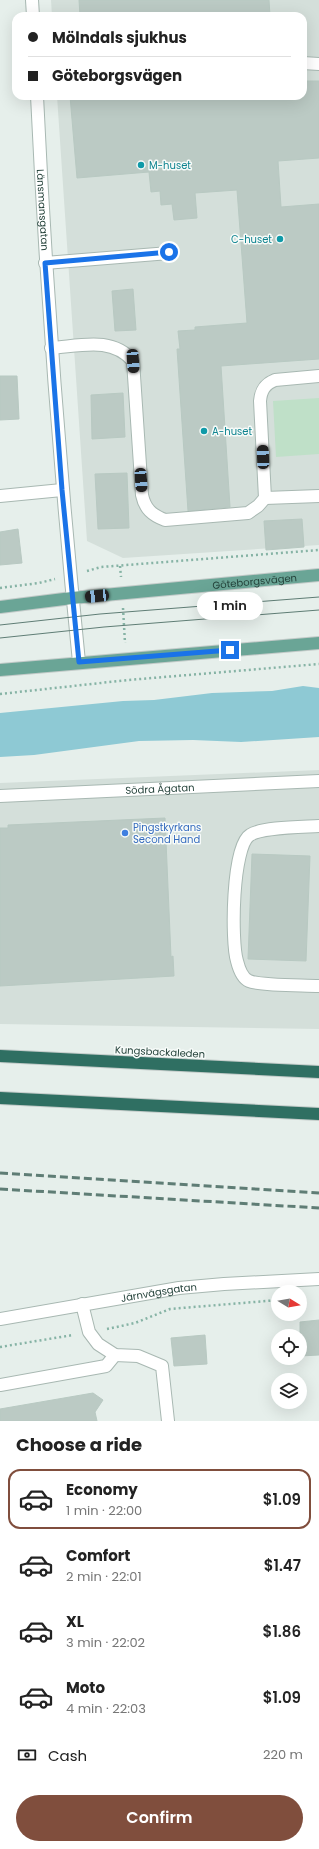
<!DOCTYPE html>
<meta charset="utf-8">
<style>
body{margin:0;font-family:Poppins,sans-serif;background:#f2f2f2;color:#222;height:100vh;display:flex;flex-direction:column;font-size:15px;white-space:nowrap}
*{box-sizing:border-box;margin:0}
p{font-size:13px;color:#767676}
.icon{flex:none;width:22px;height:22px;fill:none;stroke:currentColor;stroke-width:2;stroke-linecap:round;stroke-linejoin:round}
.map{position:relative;height:1421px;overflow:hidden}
.drawer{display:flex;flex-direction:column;background:#fff;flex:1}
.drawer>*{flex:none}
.top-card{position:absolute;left:12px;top:12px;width:295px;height:88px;border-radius:12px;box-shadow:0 4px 16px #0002;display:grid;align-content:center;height:88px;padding:0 16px;background:#fff}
.needle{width:26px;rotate:101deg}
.buttons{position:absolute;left:271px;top:1285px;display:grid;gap:8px}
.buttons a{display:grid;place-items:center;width:36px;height:36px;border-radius:50%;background:#fff;box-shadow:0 4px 16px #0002;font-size:20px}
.end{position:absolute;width:18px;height:18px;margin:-9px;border:5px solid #1a73e8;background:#fff;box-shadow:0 0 0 2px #fff}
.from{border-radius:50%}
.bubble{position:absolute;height:28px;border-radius:14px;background:#fff;box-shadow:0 4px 16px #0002;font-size:13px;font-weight:600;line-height:28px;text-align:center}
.car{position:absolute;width:12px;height:24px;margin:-12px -6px;border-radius:5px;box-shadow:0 0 3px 1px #0007;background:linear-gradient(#222 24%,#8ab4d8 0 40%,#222 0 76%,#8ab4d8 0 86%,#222 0)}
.top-card b{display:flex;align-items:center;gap:14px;height:38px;font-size:15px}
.top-card b+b{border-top:1px solid #e0e0e0}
.top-card i{width:10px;height:10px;background:#222}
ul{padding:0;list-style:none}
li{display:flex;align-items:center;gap:12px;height:60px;margin:0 8px 6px;padding:0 8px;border:2px solid transparent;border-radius:12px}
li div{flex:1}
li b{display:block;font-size:15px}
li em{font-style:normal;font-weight:600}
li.on{border-color:#804e3d}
li>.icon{width:36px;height:36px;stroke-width:1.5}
h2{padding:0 16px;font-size:18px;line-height:48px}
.pay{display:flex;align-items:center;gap:10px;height:44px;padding:0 16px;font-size:15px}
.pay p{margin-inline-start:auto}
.primary-button{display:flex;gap:8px;margin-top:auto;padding:8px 16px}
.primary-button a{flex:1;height:46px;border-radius:24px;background:#804e3d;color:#fff;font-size:16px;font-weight:600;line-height:46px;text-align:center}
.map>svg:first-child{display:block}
</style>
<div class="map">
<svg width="319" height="1421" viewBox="0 0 319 1421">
<rect width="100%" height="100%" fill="#e6efeb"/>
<g fill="#d4dfda">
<path d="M51 0H319V545L123 558 87 541 57 96H303V16H52Z"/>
<path d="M319 770V1029L0 1024V783Z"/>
</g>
<path fill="#bfe0c8" d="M319 398V454L276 457 273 401Z"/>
<path fill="#8ec9d4" d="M303 686 319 688V737L241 742 193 740 139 741 34 755 0 757V713L123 701 154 700 212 693 272 691Z"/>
<g fill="#bbcac4" stroke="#b8c9c2">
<path d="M79 0H269L270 16H80Z"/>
<path d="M303 81H319V158L278 161 281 207 319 204V359L221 366 230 507 188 511 177 349H180L178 331 195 330V327L247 323 237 190 195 193 197 218 174 220 172 204 161 205 160 191 151 192 149 172 77 178 70 96H303Z"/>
<path d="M133 289 136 330 115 331 112 291Z"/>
<path d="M0 376H17L19 419 0 420Z"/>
<path d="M123 393 125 437 92 439 91 395Z"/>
<path d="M127 473 129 528 98 529 95 474Z"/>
<path d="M302 519 304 547 266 550 264 521Z"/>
<path d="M18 529 22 563 0 565V532Z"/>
<path d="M165 818 171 957 173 956 174 976 0 986V828H8V825Z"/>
<path d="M252 854 310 856 306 961 248 959Z"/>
<path d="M319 1320V1355L300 1356V1322Z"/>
<path d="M205 1335 207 1364 174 1366 171 1338Z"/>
<path d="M93 1393 103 1400 95 1412 97 1421H0V1409Z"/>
</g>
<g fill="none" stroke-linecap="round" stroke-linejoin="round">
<defs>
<g id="minor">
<path d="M32 0 33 16"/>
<path d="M303 63 319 64"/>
<path id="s1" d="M37 96C46 285 60 474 79 662"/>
<path d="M45 263 169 253"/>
<path d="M51 348C80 346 112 336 133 361L142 495C145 509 152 515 165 520L248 513 258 506 265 498 260 401C261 390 265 384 275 380L319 376"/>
<path d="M0 496 62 490"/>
<path d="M265 498 319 496"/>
<path id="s2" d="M0 796 319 781"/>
<path d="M319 826C303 827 262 827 250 835 232 846 231 941 237 961 239 969 242 978 249 981 261 986 304 985 319 986"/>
<path d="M82 1304 89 1332 98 1344 115 1355 138 1356 162 1366 168 1421"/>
<path id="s3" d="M0 1319 179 1288 224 1284 319 1279"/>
<path d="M0 1385 106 1366 115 1355"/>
</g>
<g id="major">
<path id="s4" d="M0 607 72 598 319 575"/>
<path d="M0 670 319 643"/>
</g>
<g id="highway">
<path d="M0 1056 319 1072"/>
<path d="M0 1098 319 1114"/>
</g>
</defs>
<use href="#minor" stroke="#a8b8b2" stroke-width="14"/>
<use href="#major" stroke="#c2cac8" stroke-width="14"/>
<use href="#highway" stroke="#c2cac8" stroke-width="14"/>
<g stroke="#86b3a5" stroke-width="2.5" stroke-dasharray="2 3" stroke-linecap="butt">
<path d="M120 566 121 577"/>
<path d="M87 571 101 567 319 550"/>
<path d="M0 588 39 583 55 579"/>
<path d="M123 608 125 643"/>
<path d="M0 694 128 680 319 664"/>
<path d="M107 1329 135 1323 170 1309 278 1300"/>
<path d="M0 1347 73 1335"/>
</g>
<use href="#minor" stroke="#fff" stroke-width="12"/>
<use href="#major" stroke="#6aa596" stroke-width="12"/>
<use href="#highway" stroke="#2f6f62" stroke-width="12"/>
<g stroke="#5f7d75" stroke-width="1">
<path d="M0 625 100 614 319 597"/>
<path d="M0 638 104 627 319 610"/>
</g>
<g stroke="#5f7d75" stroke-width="3" stroke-dasharray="8 4" stroke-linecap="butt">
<path d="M0 1173 319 1193"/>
<path d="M0 1189 319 1208"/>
</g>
</g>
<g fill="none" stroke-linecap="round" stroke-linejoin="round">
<path stroke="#1a73e8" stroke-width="5" d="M169 252 45 263 62 490 79 662 230 650"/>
</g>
<g fill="#0f9aa8" stroke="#f7fbf9" stroke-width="1.5">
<circle cx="141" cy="165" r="4"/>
<circle cx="280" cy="239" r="4"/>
<circle cx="204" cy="431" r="4"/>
</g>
<circle fill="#3f7fe0" stroke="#f7fbf9" stroke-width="1.5" cx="125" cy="833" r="4"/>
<g text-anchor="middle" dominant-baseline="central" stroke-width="3" stroke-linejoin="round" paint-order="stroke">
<g font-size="10" fill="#0d838f" stroke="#f7fbf9" text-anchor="start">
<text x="149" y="165">M-huset</text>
<text x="272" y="239" text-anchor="end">C-huset</text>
<text x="212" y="431">A-huset</text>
</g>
<g font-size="10" fill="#24423a" stroke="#f7fbf9">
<text stroke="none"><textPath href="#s1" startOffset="114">Länsmansgatan</textPath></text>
<text stroke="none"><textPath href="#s4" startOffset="256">Göteborgsvägen</textPath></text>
<text stroke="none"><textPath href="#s2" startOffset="160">Södra Ågatan</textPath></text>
<text transform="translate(160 1052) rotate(3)">Kungsbackaleden</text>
<text stroke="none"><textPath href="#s3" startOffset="161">Järnvägsgatan</textPath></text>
</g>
<g font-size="10" fill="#366cbe" stroke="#f7fbf9" text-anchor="start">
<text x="133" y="827">Pingstkyrkans<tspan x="133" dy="12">Second Hand</tspan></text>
</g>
</g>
</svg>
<div class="buttons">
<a><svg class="needle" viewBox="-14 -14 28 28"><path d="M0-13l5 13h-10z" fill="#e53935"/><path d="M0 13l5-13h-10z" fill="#767676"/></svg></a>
<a><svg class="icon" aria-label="locate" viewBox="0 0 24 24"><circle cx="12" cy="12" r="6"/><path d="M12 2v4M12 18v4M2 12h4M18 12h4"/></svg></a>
<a><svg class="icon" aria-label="layers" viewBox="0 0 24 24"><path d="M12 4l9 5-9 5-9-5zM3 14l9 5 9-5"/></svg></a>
</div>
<i class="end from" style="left:169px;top:252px"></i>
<i class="end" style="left:230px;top:650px"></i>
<div class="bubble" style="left:197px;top:592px;width:66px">1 min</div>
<i class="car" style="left:133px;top:361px;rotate:176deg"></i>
<i class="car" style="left:263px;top:457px;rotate:358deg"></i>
<i class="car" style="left:141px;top:480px;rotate:176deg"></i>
<i class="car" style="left:97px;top:596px;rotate:264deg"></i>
<div class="top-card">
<b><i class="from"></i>Mölndals sjukhus</b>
<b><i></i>Göteborgsvägen</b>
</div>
</div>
<section class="drawer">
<h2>Choose a ride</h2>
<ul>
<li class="on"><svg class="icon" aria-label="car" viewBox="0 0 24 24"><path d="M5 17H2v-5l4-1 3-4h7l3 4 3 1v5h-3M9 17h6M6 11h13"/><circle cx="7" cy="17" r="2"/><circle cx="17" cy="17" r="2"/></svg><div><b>Economy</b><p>1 min · 22:00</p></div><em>$1.09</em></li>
<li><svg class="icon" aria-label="car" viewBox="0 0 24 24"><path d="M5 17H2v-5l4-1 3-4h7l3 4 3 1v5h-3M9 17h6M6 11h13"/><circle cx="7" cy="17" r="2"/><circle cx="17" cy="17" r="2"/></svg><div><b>Comfort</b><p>2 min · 22:01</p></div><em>$1.47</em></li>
<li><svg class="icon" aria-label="car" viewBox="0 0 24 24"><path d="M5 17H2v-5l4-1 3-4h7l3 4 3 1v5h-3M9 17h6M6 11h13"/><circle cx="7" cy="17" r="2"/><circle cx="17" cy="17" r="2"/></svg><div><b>XL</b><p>3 min · 22:02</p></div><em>$1.86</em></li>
<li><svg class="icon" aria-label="car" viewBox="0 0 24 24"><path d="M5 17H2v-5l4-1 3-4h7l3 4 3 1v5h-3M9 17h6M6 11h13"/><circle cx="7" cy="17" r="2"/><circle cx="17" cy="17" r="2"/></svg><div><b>Moto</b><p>4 min · 22:03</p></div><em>$1.09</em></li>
</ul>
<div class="pay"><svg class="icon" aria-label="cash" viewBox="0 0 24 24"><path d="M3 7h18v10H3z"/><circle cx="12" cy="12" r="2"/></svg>Cash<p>220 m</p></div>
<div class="primary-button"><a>Confirm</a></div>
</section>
